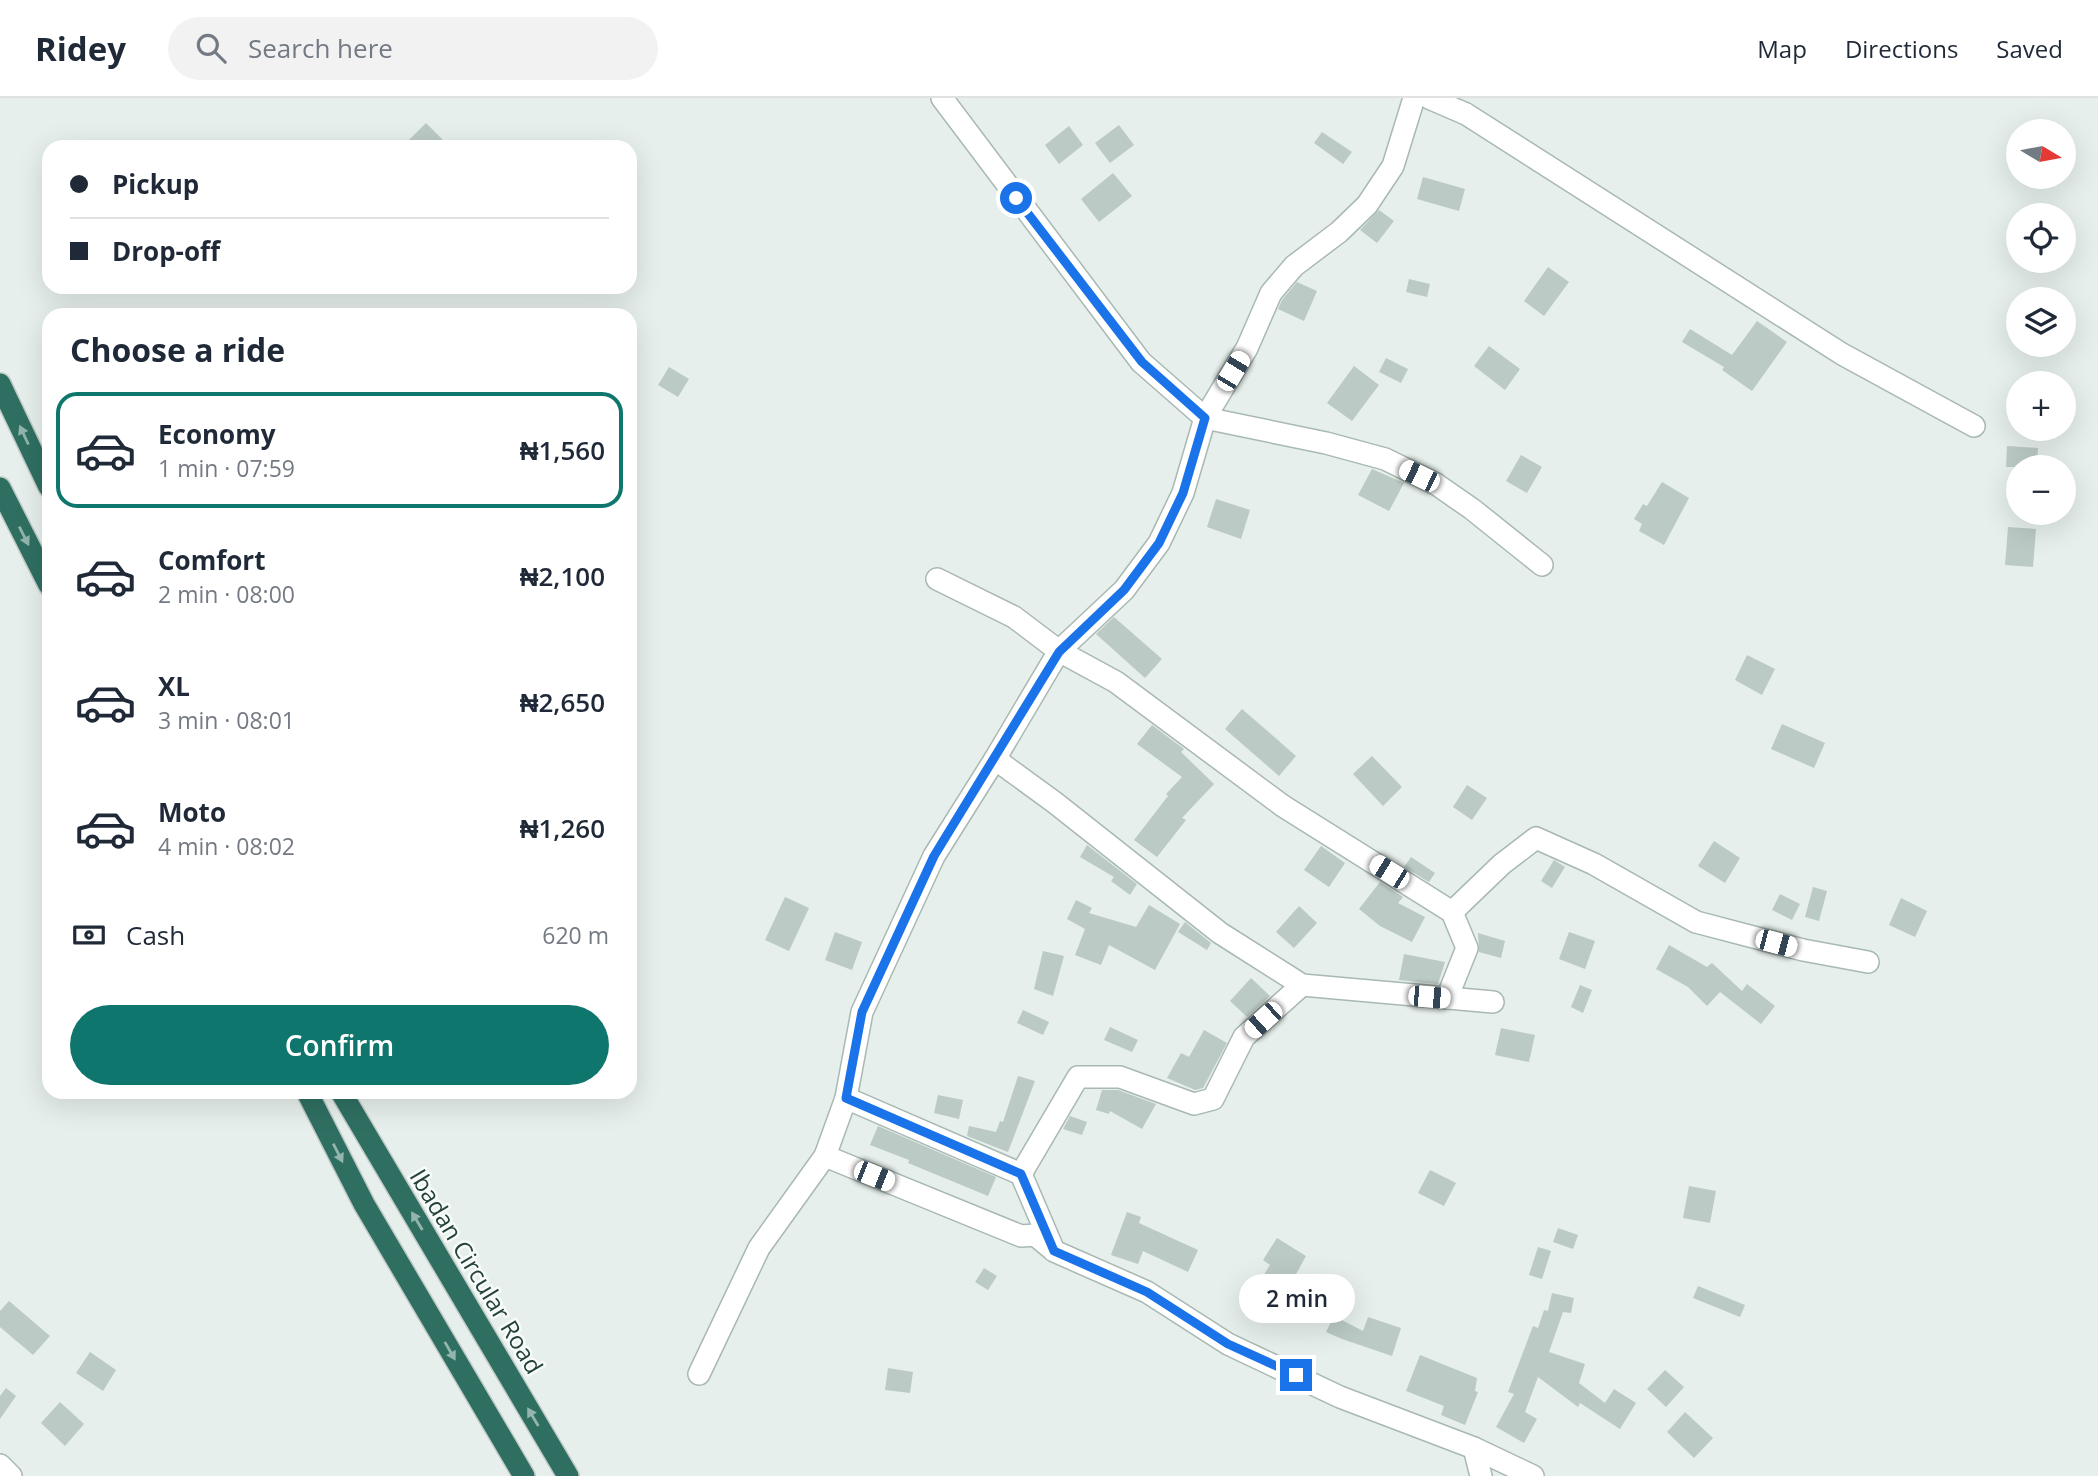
<!DOCTYPE html>
<meta charset="utf-8">
<style>
body{margin:0;font-family:"Open Sans",sans-serif;background:#f2f2f3;color:#1f2937;height:100vh;display:flex;flex-direction:column;font-size:26px;white-space:nowrap}
*{box-sizing:border-box;margin:0}
p{font-size:23px;color:#747a83}
.icon{flex:none;width:38px;height:38px;fill:none;stroke:currentColor;stroke-width:2;stroke-linecap:round;stroke-linejoin:round}
.map{position:relative;flex:1;overflow:hidden}
.side{position:absolute;left:42px;top:210px;width:595px;height:791px;display:flex;flex-direction:column;background:#fff;border-radius:21px;box-shadow:0 7px 28px #0002}
.side>*{flex:none}
.top-card{position:absolute;left:42px;top:42px;width:595px;height:154px;border-radius:21px;box-shadow:0 7px 28px #0002;display:grid;align-content:center;height:154px;padding:0 28px;background:#fff}
.needle{width:46px;rotate:100deg}
.buttons{position:absolute;left:2006px;top:21px;display:grid;gap:14px}
.buttons a{display:grid;place-items:center;width:70px;height:70px;border-radius:50%;background:#fff;box-shadow:0 7px 28px #0002;font-size:35px}
.end{position:absolute;width:32px;height:32px;margin:-16px;border:9px solid #1a73e8;background:#fff;box-shadow:0 0 0 4px #fff}
.from{border-radius:50%}
.bubble{position:absolute;height:49px;border-radius:24px;background:#fff;box-shadow:0 7px 28px #0002;font-size:23px;font-weight:600;line-height:49px;text-align:center}
.car{position:absolute;width:21px;height:42px;margin:-21px -10px;border-radius:9px;box-shadow:0 0 5px 2px #0007;background:linear-gradient(#fff 24%,#345 0 40%,#fff 0 76%,#345 0 86%,#fff 0)}
.top-card b{display:flex;align-items:center;gap:24px;height:66px;font-size:26px}
.top-card b+b{border-top:2px solid #e0e1e3}
.top-card i{width:18px;height:18px;background:#1f2937}
ul{padding:0;list-style:none}
li{display:flex;align-items:center;gap:21px;height:116px;margin:0 14px 10px;padding:0 14px;border:4px solid transparent;border-radius:21px}
li div{flex:1}
li b{display:block;font-size:26px}
li em{font-style:normal;font-weight:600}
li.active{border-color:#0f766e}
li>.icon{width:63px;height:63px;stroke-width:1.5}
h2{padding:0 28px;font-size:32px;line-height:84px}
.pay{display:flex;align-items:center;gap:18px;height:77px;padding:0 28px;font-size:26px}
.pay p{margin-inline-start:auto}
.action{display:flex;gap:14px;margin-top:auto;padding:14px 28px}
.action a{flex:1;height:80px;border-radius:42px;background:#0f766e;color:#fff;font-size:28px;font-weight:600;line-height:80px;text-align:center}
header{display:flex;align-items:center;gap:42px;box-sizing:border-box;height:98px;padding:0 35px;background:#fff;border-bottom:2px solid #e0e1e3}
header strong{font-size:33px}
nav{display:flex;gap:38px;margin-inline-start:auto;font-size:24px}
.search{width:490px;height:63px;background:#f2f2f3;display:flex;align-items:center;gap:18px;box-sizing:border-box;padding:0 24px;border-radius:38px;color:#747a83;font-size:26px}
.map>svg:first-child{display:block}
</style>
<header>
<strong>Ridey</strong>
<div class="search"><svg class="icon" aria-label="search" viewBox="0 0 24 24"><circle cx="10" cy="10" r="6"/><path d="M15 15l6 6"/></svg>Search here</div>
<nav><a>Map</a><a>Directions</a><a>Saved</a></nav>
</header>
<div class="map">
<svg width="2098" height="1378" viewBox="0 0 2098 1378">
<rect width="100%" height="100%" fill="#e6efeb"/>
<g fill="#bbcac4">
<path d="M426 25 450 49H402Z"/>
<path d="M1119 27 1134 47 1110 65 1095 45Z"/>
<path d="M1069 28 1083 47 1059 66 1045 47Z"/>
<path d="M1322 34 1352 54 1343 66 1314 45Z"/>
<path d="M1113 75 1132 98 1099 124 1081 101Z"/>
<path d="M1423 79 1465 91 1459 113 1417 101Z"/>
<path d="M1379 112 1394 123 1377 145 1360 132Z"/>
<path d="M1548 169 1569 184 1544 218 1524 203Z"/>
<path d="M1409 181 1430 186 1427 199 1406 194Z"/>
<path d="M1297 184 1317 193 1304 223 1278 211 1282 202Z"/>
<path d="M1757 223 1787 244 1752 293 1722 272 1724 269 1682 244 1690 231 1732 257Z"/>
<path d="M1489 248 1520 271 1505 292 1474 268Z"/>
<path d="M1386 260 1408 271 1401 285 1379 274Z"/>
<path d="M1354 268 1379 287 1352 323 1327 305Z"/>
<path d="M669 269 689 281 678 299 658 287Z"/>
<path d="M2007 348 2038 350 2037 369H2006Z"/>
<path d="M1521 357 1542 369 1527 395 1506 383Z"/>
<path d="M1372 371 1404 385 1389 413 1358 397Z"/>
<path d="M1662 384 1689 400 1664 447 1639 433 1642 426 1634 421 1643 406 1647 408Z"/>
<path d="M1216 401 1250 412 1241 441 1207 429Z"/>
<path d="M2008 429 2036 431 2033 469 2005 467Z"/>
<path d="M1114 519 1162 561 1145 580 1096 536Z"/>
<path d="M1747 557 1775 571 1762 597 1735 582Z"/>
<path d="M1242 611 1296 658 1279 678 1225 631Z"/>
<path d="M1782 626 1825 645 1814 670 1771 651Z"/>
<path d="M1152 627 1184 651 1181 654 1214 686 1182 720 1186 722 1157 759 1134 742 1168 698 1166 696 1182 679 1137 646Z"/>
<path d="M1372 658 1402 689 1383 708 1353 676Z"/>
<path d="M1467 687 1487 700 1472 722 1453 709Z"/>
<path d="M1714 743 1740 760 1725 785 1698 768Z"/>
<path d="M1087 747 1137 786 1130 797 1111 783 1114 779 1080 759Z"/>
<path d="M1321 748 1345 765 1329 789 1304 772Z"/>
<path d="M1411 759 1435 775 1429 784 1404 769Z"/>
<path d="M1554 762 1565 769 1552 790 1541 783Z"/>
<path d="M1380 784 1403 799 1398 805 1425 819 1412 844 1380 828 1359 811Z"/>
<path d="M1813 789 1827 793 1819 823 1805 819Z"/>
<path d="M1780 796 1800 806 1792 822 1772 812Z"/>
<path d="M785 799 809 810 789 853 765 842Z"/>
<path d="M1901 800 1927 813 1915 839 1889 827Z"/>
<path d="M1076 802 1092 810 1089 815 1136 829 1149 807 1180 826 1155 872 1109 847 1101 867 1075 857 1085 831 1067 821Z"/>
<path d="M1299 808 1317 825 1294 850 1276 834Z"/>
<path d="M1185 824 1211 845 1207 852 1178 834Z"/>
<path d="M835 834 862 844 852 872 825 862Z"/>
<path d="M1569 834 1595 843 1585 871 1559 861Z"/>
<path d="M1478 835 1505 843 1501 860 1479 854Z"/>
<path d="M1669 847 1707 869 1712 865 1742 893 1747 886 1775 908 1761 926 1720 894 1707 908 1688 889 1656 871Z"/>
<path d="M1043 853 1064 858 1053 898 1034 891Z"/>
<path d="M1404 856 1445 864 1438 886 1399 882Z"/>
<path d="M1251 880 1270 898 1247 919 1230 903Z"/>
<path d="M1580 887 1592 892 1583 915 1571 909Z"/>
<path d="M1023 912 1049 924 1043 937 1017 925Z"/>
<path d="M1110 929 1138 942 1132 954 1104 942Z"/>
<path d="M1501 930 1535 937 1529 964 1495 957Z"/>
<path d="M1204 932 1227 945 1203 990 1195 992 1167 980 1181 955 1189 959Z"/>
<path d="M1018 978 1035 983 1008 1054 967 1038 969 1028 996 1034 1000 1023 1003 1024Z"/>
<path d="M1102 992H1118L1156 1006 1142 1031 1110 1013 1109 1016 1096 1012Z"/>
<path d="M938 997 963 1002 959 1021 934 1015Z"/>
<path d="M1070 1018 1087 1024 1082 1037 1063 1031Z"/>
<path d="M878 1028 996 1079 988 1098 908 1065 909 1062 870 1047Z"/>
<path d="M1430 1072 1456 1085 1444 1108 1418 1095Z"/>
<path d="M1689 1088 1716 1093 1710 1125 1683 1120Z"/>
<path d="M1127 1114 1141 1119 1139 1125 1198 1152 1188 1174 1143 1153 1138 1166 1111 1157Z"/>
<path d="M1558 1130 1578 1137 1573 1151 1553 1144Z"/>
<path d="M1277 1140 1306 1158 1274 1216 1249 1201 1270 1167 1263 1162Z"/>
<path d="M1538 1149 1551 1153 1542 1181 1529 1177Z"/>
<path d="M984 1170 997 1178 988 1192 975 1184Z"/>
<path d="M1698 1188 1745 1207 1740 1219 1693 1200Z"/>
<path d="M1552 1195 1574 1200 1571 1215 1563 1214 1549 1254 1585 1266 1579 1285 1605 1305 1614 1291 1636 1305 1620 1331 1580 1305 1578 1309 1538 1279 1525 1314 1537 1321 1524 1345 1496 1329 1514 1296 1508 1294 1533 1228 1538 1230 1544 1212 1548 1213Z"/>
<path d="M9 1203 50 1238 33 1257 0 1229V1213Z"/>
<path d="M1334 1218 1363 1233 1368 1219 1401 1230 1392 1258 1342 1241 1326 1234Z"/>
<path d="M90 1254 116 1272 103 1293 76 1275Z"/>
<path d="M1420 1257 1477 1280 1475 1293 1478 1294 1465 1327 1441 1317 1444 1308 1406 1293Z"/>
<path d="M888 1270 913 1274 910 1295 885 1292Z"/>
<path d="M1665 1272 1684 1289 1666 1309 1647 1291Z"/>
<path d="M6 1290 16 1298 0 1321V1298Z"/>
<path d="M60 1304 84 1326 65 1348 41 1325Z"/>
<path d="M1685 1314 1713 1340 1694 1360 1667 1334Z"/>
</g>
<g fill="none" stroke-linecap="round" stroke-linejoin="round">
<defs>
<g id="minor">
<path d="M942 0 1141 264 1205 320 1326 345 1385 361 1436 386 1472 411 1542 467"/>
<path d="M1429 0 1466 16 1842 256 1974 328"/>
<path d="M937 481 1014 519 1059 553 1124 492 1159 445 1183 395 1205 320 1247 250 1271 195 1294 168 1339 134 1367 107 1393 68 1414 0"/>
<path d="M995 661 1059 553 1116 584 1283 708 1452 814 1467 850 1447 900"/>
<path d="M1452 814 1502 766 1536 740 1594 766 1696 824 1803 852 1868 864"/>
<path d="M846 1000 1021 1076 1054 1153 1147 1194 1228 1246 1340 1299 1474 1350 1533 1378"/>
<path d="M825 1058 1021 1138 1035 1137 1053 1152"/>
<path d="M1021 1076 1078 979H1120L1194 1006 1213 1001 1244 939 1302 887"/>
<path d="M699 1276 759 1150 825 1058 846 1000 862 914 934 758 995 661 1054 704 1220 835 1302 887 1493 904"/>
<path d="M1474 1350 1481 1378"/>
<path d="M0 1367 11 1378"/>
</g>
<g id="highway">
<path d="M0 286 49 389"/>
<path d="M0 390 49 487"/>
<path d="M307 994 364 1106 524 1378"/>
<path d="M341 994 568 1378"/>
</g>
</defs>
<use href="#minor" stroke="#a8b8b2" stroke-width="24"/>
<use href="#highway" stroke="#c2cac8" stroke-width="24"/>
<use href="#minor" stroke="#fff" stroke-width="21"/>
<use href="#highway" stroke="#2f6f62" stroke-width="21"/>
</g>
<defs><path id="oneway-solid" d="M-6-.8H1V-3.2L6.5 0L1 3.2V.8H-6Z" transform="scale(1.75)"/></defs>
<g fill="#93b5ae">
<use href="#oneway-solid" transform="translate(24 337) rotate(-115)"/>
<use href="#oneway-solid" transform="translate(24 438) rotate(63)"/>
<use href="#oneway-solid" transform="translate(338 1055) rotate(63)"/>
<use href="#oneway-solid" transform="translate(417 1123) rotate(-121)"/>
<use href="#oneway-solid" transform="translate(450 1253) rotate(60)"/>
<use href="#oneway-solid" transform="translate(533 1319) rotate(-121)"/>
</g>
<g fill="none" stroke-linecap="round" stroke-linejoin="round">
<path stroke="#1a73e8" stroke-width="9" d="M1016 100 1142 264 1205 320 1183 395 1159 445 1124 492 1059 554 934 758 862 914 846 1000 1021 1076 1054 1153 1147 1194 1228 1246 1296 1277"/>
</g>
<g text-anchor="middle" dominant-baseline="central" stroke-width="5" stroke-linejoin="round" paint-order="stroke">
<g font-size="24" fill="#24423a" stroke="#f7fbf9">
<text transform="translate(477 1173) rotate(59)">Ibadan Circular Road</text>
</g>
</g>
</svg>
<div class="buttons">
<a><svg class="needle" viewBox="-14 -14 28 28"><path d="M0-13l5 13h-10z" fill="#e53935"/><path d="M0 13l5-13h-10z" fill="#747a83"/></svg></a>
<a><svg class="icon" aria-label="locate" viewBox="0 0 24 24"><circle cx="12" cy="12" r="6"/><path d="M12 2v4M12 18v4M2 12h4M18 12h4"/></svg></a>
<a><svg class="icon" aria-label="layers" viewBox="0 0 24 24"><path d="M12 4l9 5-9 5-9-5zM3 14l9 5 9-5"/></svg></a>
<a>+</a>
<a>−</a>
</div>
<i class="end from" style="left:1016px;top:100px"></i>
<i class="end" style="left:1296px;top:1277px"></i>
<div class="bubble" style="left:1239px;top:1176px;width:116px">2 min</div>
<i class="car" style="left:1233px;top:273px;rotate:31deg"></i>
<i class="car" style="left:1419px;top:378px;rotate:296deg"></i>
<i class="car" style="left:1389px;top:774px;rotate:302deg"></i>
<i class="car" style="left:1776px;top:845px;rotate:105deg"></i>
<i class="car" style="left:1429px;top:899px;rotate:95deg"></i>
<i class="car" style="left:1263px;top:922px;rotate:228deg"></i>
<i class="car" style="left:874px;top:1078px;rotate:112deg"></i>
<div class="top-card">
<b><i class="from"></i>Pickup</b>
<b><i></i>Drop-off</b>
</div>
<section class="side">
<h2>Choose a ride</h2>
<ul>
<li class="active"><svg class="icon" aria-label="car" viewBox="0 0 24 24"><path d="M5 17H2v-5l4-1 3-4h7l3 4 3 1v5h-3M9 17h6M6 11h13"/><circle cx="7" cy="17" r="2"/><circle cx="17" cy="17" r="2"/></svg><div><b>Economy</b><p>1 min · 07:59</p></div><em>₦1,560</em></li>
<li><svg class="icon" aria-label="car" viewBox="0 0 24 24"><path d="M5 17H2v-5l4-1 3-4h7l3 4 3 1v5h-3M9 17h6M6 11h13"/><circle cx="7" cy="17" r="2"/><circle cx="17" cy="17" r="2"/></svg><div><b>Comfort</b><p>2 min · 08:00</p></div><em>₦2,100</em></li>
<li><svg class="icon" aria-label="car" viewBox="0 0 24 24"><path d="M5 17H2v-5l4-1 3-4h7l3 4 3 1v5h-3M9 17h6M6 11h13"/><circle cx="7" cy="17" r="2"/><circle cx="17" cy="17" r="2"/></svg><div><b>XL</b><p>3 min · 08:01</p></div><em>₦2,650</em></li>
<li><svg class="icon" aria-label="car" viewBox="0 0 24 24"><path d="M5 17H2v-5l4-1 3-4h7l3 4 3 1v5h-3M9 17h6M6 11h13"/><circle cx="7" cy="17" r="2"/><circle cx="17" cy="17" r="2"/></svg><div><b>Moto</b><p>4 min · 08:02</p></div><em>₦1,260</em></li>
</ul>
<div class="pay"><svg class="icon" aria-label="cash" viewBox="0 0 24 24"><path d="M3 7h18v10H3z"/><circle cx="12" cy="12" r="2"/></svg>Cash<p>620 m</p></div>
<div class="action"><a>Confirm</a></div>
</section>
</div>
